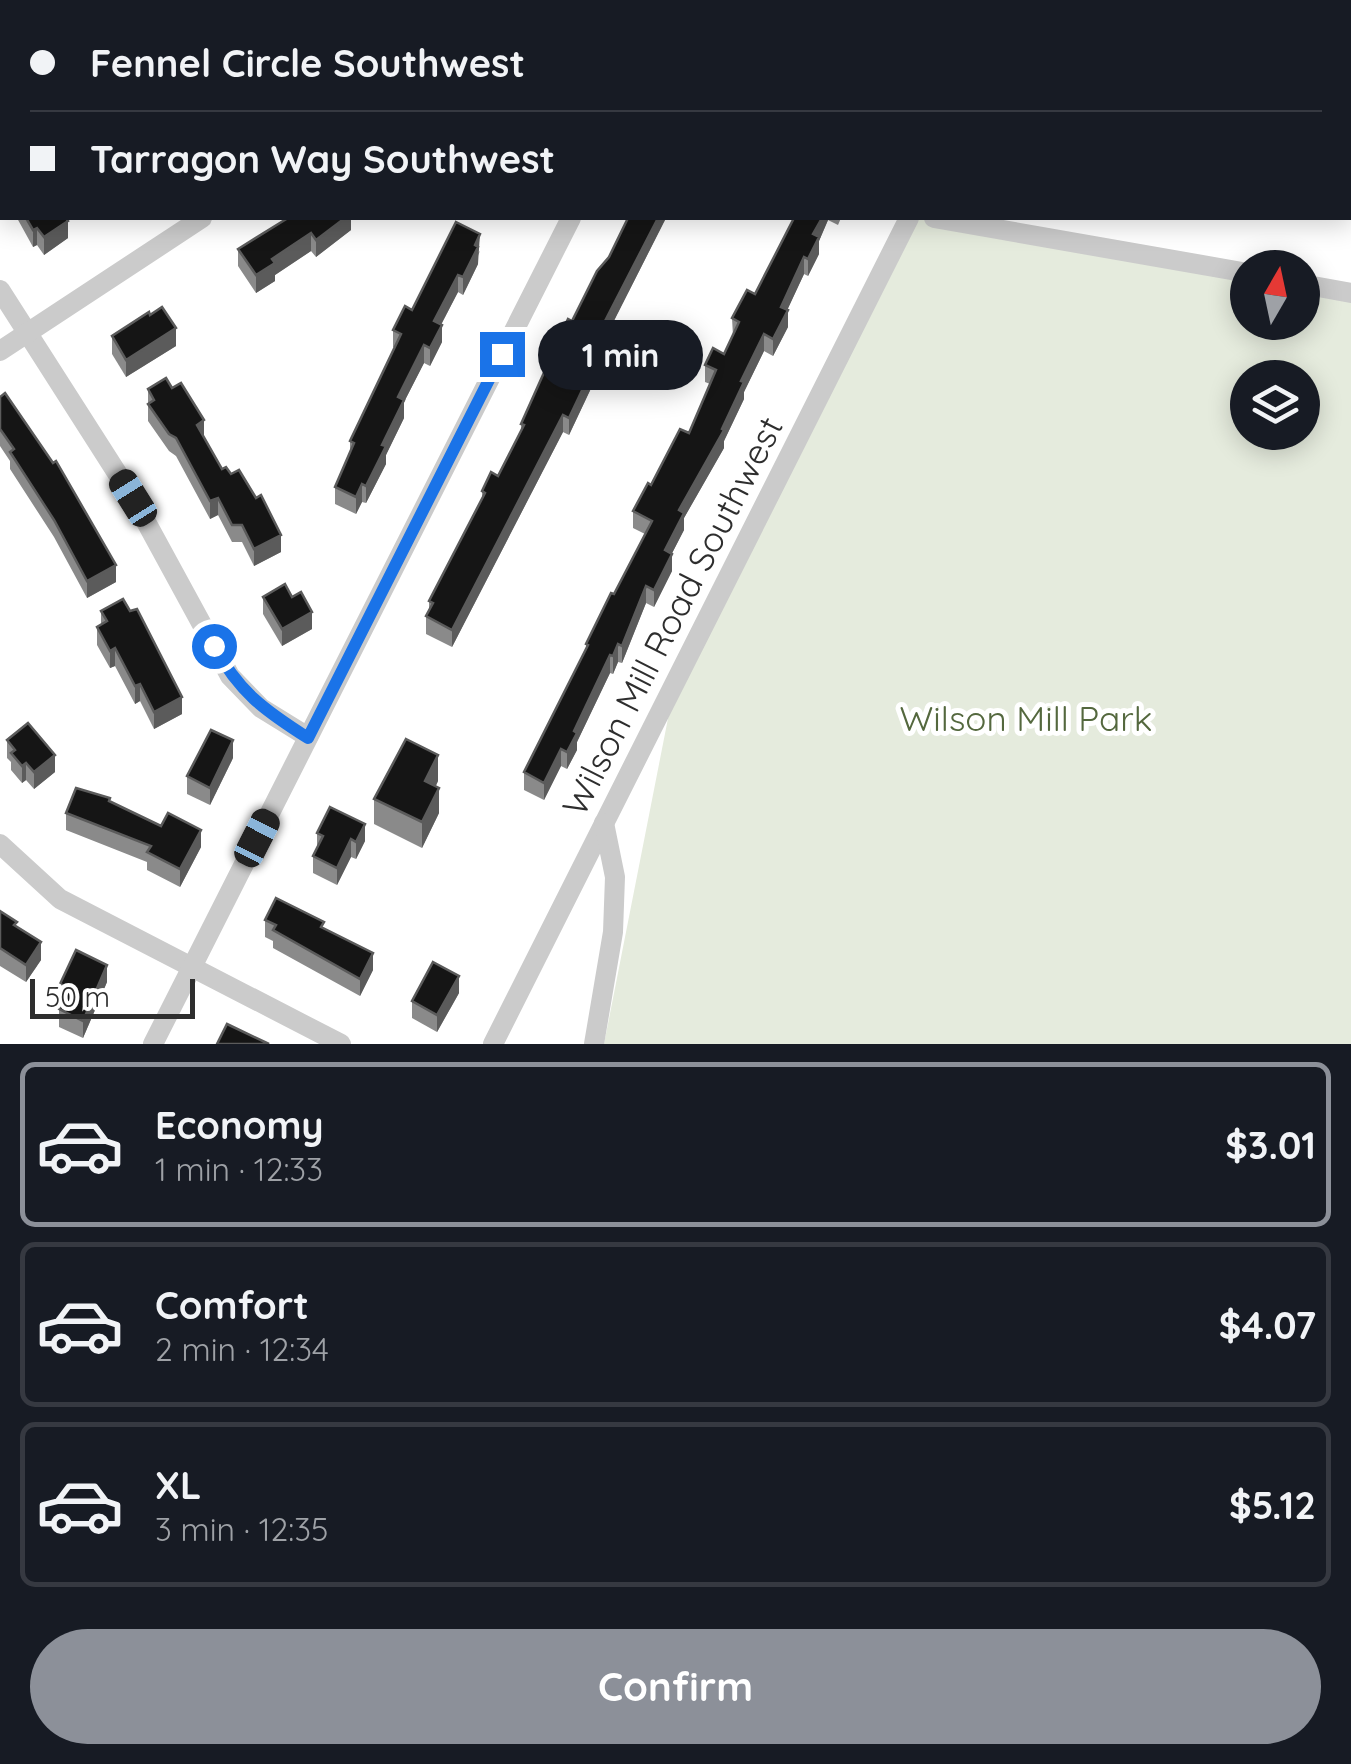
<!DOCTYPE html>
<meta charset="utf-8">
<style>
body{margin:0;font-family:Quicksand,sans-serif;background:#20242c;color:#f1f3f6;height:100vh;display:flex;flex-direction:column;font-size:38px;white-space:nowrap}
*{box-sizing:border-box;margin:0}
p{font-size:32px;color:#9ea1a6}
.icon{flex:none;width:55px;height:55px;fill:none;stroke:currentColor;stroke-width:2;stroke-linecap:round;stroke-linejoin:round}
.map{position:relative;height:1044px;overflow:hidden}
.panel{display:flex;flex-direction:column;background:#171b24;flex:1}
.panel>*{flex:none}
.guide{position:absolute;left:0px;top:0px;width:1352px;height:220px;box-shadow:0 5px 25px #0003;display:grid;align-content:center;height:220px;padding:0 30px;background:#171b24}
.needle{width:65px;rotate:9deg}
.buttons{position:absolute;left:1230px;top:250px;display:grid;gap:20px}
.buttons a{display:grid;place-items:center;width:90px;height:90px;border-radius:50%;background:#171b24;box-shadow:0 5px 25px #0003;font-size:50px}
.scale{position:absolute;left:30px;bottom:25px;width:165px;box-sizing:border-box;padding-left:10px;border:5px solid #2e2e2e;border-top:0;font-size:28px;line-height:35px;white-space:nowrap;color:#2e2e2e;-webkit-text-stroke:8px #fff;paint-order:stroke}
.end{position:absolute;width:45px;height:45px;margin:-22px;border:12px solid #1a73e8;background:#fff;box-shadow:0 0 0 5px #fff}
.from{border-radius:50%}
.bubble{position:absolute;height:70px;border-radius:35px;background:#171b24;box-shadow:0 5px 25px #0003;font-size:32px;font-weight:700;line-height:70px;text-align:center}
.car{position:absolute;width:30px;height:60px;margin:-30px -15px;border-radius:12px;box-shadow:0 0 8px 2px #0007;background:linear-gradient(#222 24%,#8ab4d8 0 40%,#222 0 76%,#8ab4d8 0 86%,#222 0)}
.guide b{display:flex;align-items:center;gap:35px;height:95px;font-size:38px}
.guide b+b{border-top:2px solid #363941}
.guide i{width:25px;height:25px;background:#f1f3f6}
ul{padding:18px 0 0;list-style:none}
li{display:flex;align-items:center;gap:30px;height:165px;margin:0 20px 15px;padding:0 10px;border:5px solid #363941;border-radius:15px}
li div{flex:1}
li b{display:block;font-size:38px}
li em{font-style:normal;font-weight:700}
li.on{border-color:#8c9099}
li>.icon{width:90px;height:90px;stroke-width:1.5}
.primary-button{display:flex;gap:20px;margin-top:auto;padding:20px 30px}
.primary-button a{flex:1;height:115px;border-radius:60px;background:#8c9099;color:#fff;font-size:40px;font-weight:700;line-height:115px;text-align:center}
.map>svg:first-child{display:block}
</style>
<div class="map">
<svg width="1351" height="1044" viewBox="0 0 1351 1044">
<rect width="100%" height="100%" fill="#fff"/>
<path fill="#e5ebdd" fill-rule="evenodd" d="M907 218H976L1247 277 1248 322H1302L1303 288 1351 296V1044H604L673 693ZM1248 378H1302V432H1248Z"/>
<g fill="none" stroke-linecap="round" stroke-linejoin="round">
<path stroke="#cbcbcb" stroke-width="10" d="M1119 2 1120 0"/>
<g stroke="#cbcbcb" stroke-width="20">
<path d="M985 0 990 2"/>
<path d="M404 2 405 0"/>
<path d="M686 2 688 0"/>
<path d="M1016 2 1018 0"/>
<path d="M934 218 1248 273"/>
<path d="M1302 284 1351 293"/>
<path d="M0 290 133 498 230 676 261 708 308 737"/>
<path d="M0 351 202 218"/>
<path d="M0 844 60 899 341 1044"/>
<path d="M153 1044 571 218"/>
<path d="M493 1044 909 218"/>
<path d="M594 1044 613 932 615 877 604 823"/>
</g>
</g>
<g fill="#8a8a8a">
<path d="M1351 0V130H1350Z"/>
<path d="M17 218H66L68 238 44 255 37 245 33 247Z"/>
<path d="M351 218V230L316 257 311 251 275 275V281L256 293 238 266V249Z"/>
<path d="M628 218H666L592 364 594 382 569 435 563 432 452 647 426 634V616L429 610V601L482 500V491L498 476 521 430V424L572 321 609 257Z"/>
<path d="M794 218H841L838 225 828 220 819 241V254L808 276 804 274 787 310 788 327 773 356 764 351 744 392V399L724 441V448L684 518V530L672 553V571L654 607 646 603 622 663 618 662 613 674 610 673 577 742V750L567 769 561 766 544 800 524 790V772L586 650V644L614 594 645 534 633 528V511L689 433 710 384 705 382V365L724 354 733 336 732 318 755 294Z"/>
<path d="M480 251 478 255V264L463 295 458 292 441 325 442 342 430 366 424 363 404 402V418L386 455V464L366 503 362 502 356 514 335 504V487L350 454V441L395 348 393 347V330L412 310Z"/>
<path d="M112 336 176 346 126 377 112 354Z"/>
<path d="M148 389 204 438 222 469 281 552 254 566 242 542H232L218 515 210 519 176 456 169 451 148 421Z"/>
<path d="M0 397 116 582 87 598 54 537 10 469V461L0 446Z"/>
<path d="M263 597 312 629 282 646 263 614Z"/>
<path d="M101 611 182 714 154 729 140 701 135 704 115 666 110 668 97 645V627L101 625Z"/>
<path d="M7 740 55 772 34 789 26 780 22 783 11 770V762L7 758Z"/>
<path d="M233 758 210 805 187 794V776Z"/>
<path d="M438 781 436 786 439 813 422 848 374 824V799Z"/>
<path d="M110 802 201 847 180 887 147 870V862L66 830V813Z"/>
<path d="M317 833 365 841 356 859 351 857 337 885 313 873V856L317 848Z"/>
<path d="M0 911 17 927 41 960 26 982 0 966Z"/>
<path d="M265 920 373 970 360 996 273 948V941L265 937Z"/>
<path d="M107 982 83 1038 59 1027V1009L62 1002H60V984Z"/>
<path d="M459 993 437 1032 412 1018V1001Z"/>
</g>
<g fill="#5b5b5b">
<path d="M2 66V84L0 86V69Z"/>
<path d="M345 218H351V230L316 257V240Z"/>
<path d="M658 218H666L585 378V360Z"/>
<path d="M822 218H828V220L819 241V254L808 276V259L813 234Z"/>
<path d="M68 221V238L44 255V237Z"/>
<path d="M37 228V245L33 247V230Z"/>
<path d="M311 233V251L275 275V281L256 293V275L272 259Z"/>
<path d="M480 234 478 264 463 295V277Z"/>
<path d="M804 257V274L785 315 788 310V327L773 356V339L781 307Z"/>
<path d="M458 275V292L434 338V321Z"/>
<path d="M442 325V342L430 366V348Z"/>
<path d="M176 328V346L126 377V360Z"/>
<path d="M764 334V351L744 392V399L724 441V448L684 518V530L665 567V550L679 510Z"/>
<path d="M424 345V363L404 402V418L386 455V464L366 503V486L382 445 398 397Z"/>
<path d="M594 365V382L569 435V418Z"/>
<path d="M563 415V432L452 647V630Z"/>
<path d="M204 420V438L197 425Z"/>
<path d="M362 484V502L356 514V497Z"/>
<path d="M218 498V515L210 519V501Z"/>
<path d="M281 535V552L254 566V549Z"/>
<path d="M672 554V571L654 607V590Z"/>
<path d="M116 565V582L87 598V581Z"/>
<path d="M646 586V603L622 663V646Z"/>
<path d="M312 612V629L282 646V629Z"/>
<path d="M618 644V662L613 674V656Z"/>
<path d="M115 648V666L110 668V651Z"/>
<path d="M610 655V673L577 742V750L567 769V752L574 731Z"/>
<path d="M140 684V701L135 704V686Z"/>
<path d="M182 697V714L154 729V712Z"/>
<path d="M233 740V758L210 805V788Z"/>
<path d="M561 749V766L544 800V783Z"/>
<path d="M55 755V772L34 789V772Z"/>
<path d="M438 755V781L425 807V781Z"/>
<path d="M26 763V780L22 783V766Z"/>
<path d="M439 788V813L422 848V822Z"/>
<path d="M365 824V841L356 859V842Z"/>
<path d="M201 830V847L180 887V869Z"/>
<path d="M351 839V857L337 885V868Z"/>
<path d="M41 942V960L26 982V965Z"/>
<path d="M373 953V970L360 996V979Z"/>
<path d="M107 965V982L83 1038V1021Z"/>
<path d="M459 976V993L437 1032V1015Z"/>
</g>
<g fill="#151515" stroke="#5b5b5b" stroke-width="2.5">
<path d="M290 0H324L323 2H289Z"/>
<path d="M430 0H450L459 2H429Z"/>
<path d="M466 0H497L496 2H465Z"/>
<rect x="785" y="0" width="51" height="2"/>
<path d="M1131 0H1351V97L1350 2H1131Z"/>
<path d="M0 54 2 56V66L0 69Z"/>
<path d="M26 218H66L68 221 44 237 37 228 33 230Z"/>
<path d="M288 218H345L316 240 311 233 272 259 275 263 256 275 238 249Z"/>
<path d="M628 218H658L585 360 594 365 569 418 563 415 452 630 426 616 433 603 429 601 485 493 482 491 491 472 498 476 524 425 521 424 568 319 572 321 597 271 609 257Z"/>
<path d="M794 218H822L813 234 819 237 808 259 804 257 781 307 788 310 773 339 764 334 741 381 744 382 722 429 724 430 679 510 684 513 665 550 672 554 654 590 646 586 622 646 618 644 613 656 610 655 574 731 577 733 567 752 561 749 544 783 524 772 588 645 586 644 611 593 614 594 652 521 633 511 648 483 651 485 680 429 689 433 716 370 705 365 713 348 724 354 739 322 732 318 747 290 755 294Z"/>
<path d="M456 222 480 234 475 245 478 247 463 277 458 275 434 321 442 325 430 348 424 345 398 397 404 400 382 445 386 446 366 486 362 484 356 497 335 487 354 443 350 441 401 334 393 330 405 306 412 310Z"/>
<path d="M162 307 176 328 126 360 112 336 149 312 150 315Z"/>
<path d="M166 378 172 388 181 383 204 420 197 425 222 469 226 467 231 474 239 470 256 498 261 495 281 535 254 549 242 525H232L218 498 210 501 176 438 169 434 148 404 154 400 148 389Z"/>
<path d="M5 393 53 463 56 461 116 565 87 581 54 520 10 452 14 449 0 429V397Z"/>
<path d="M285 584 292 597 301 592 312 612 282 629 263 597Z"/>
<path d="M123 599 130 611 137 609 182 697 154 712 140 684 135 686 115 648 110 651 97 627 107 621 101 611Z"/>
<path d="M28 723 55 755 34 772 26 763 22 766 11 753 15 750 7 740Z"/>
<path d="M211 730 233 740 210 788 187 776Z"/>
<path d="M406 739 438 755 425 781 439 788 422 822 374 799Z"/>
<path d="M76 788 110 798 109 801 161 826 168 813 201 830 180 869 147 852 151 846 66 813Z"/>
<path d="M330 807 365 824 356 842 351 839 337 868 313 856 323 836 317 833Z"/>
<path d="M276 898 324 922 321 927 373 953 360 979 273 930 276 925 265 920Z"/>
<path d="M0 911 17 922 14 925 41 942 26 965 0 948Z"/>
<path d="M76 950 107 965 83 1021 59 1009 67 987 60 984Z"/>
<path d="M433 962 459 976 437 1015 412 1001Z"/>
<path d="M227 1024 269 1044H217Z"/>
</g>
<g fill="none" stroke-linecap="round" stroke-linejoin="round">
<path stroke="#1a73e8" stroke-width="12" d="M214 646C239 692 264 710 308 738L502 354"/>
</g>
<g text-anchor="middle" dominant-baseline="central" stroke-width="10" stroke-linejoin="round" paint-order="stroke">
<g font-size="35" fill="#2e2e2e" stroke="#fff">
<text transform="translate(672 616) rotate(-63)">Wilson Mill Road Southwest</text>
</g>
<g font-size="35" fill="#54683e" stroke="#fff">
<text x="1026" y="718">Wilson Mill Park</text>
</g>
</g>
</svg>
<div class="buttons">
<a><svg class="needle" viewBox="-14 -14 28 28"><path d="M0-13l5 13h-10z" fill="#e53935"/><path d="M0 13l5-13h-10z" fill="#9ea1a6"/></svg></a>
<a><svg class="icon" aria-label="layers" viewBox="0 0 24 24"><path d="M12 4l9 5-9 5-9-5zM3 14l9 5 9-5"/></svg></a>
</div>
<div class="scale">50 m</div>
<i class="end from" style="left:214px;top:646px"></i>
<i class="end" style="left:502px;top:354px"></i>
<div class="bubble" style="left:538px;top:320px;width:165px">1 min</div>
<i class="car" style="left:133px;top:498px;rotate:328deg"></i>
<i class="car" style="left:257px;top:838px;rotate:27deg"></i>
<div class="guide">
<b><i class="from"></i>Fennel Circle Southwest</b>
<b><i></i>Tarragon Way Southwest</b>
</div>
</div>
<section class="panel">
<ul>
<li class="on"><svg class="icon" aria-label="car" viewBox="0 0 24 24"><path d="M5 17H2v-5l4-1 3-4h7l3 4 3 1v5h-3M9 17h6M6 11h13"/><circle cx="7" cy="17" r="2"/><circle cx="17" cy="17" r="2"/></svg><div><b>Economy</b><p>1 min · 12:33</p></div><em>$3.01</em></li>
<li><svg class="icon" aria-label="car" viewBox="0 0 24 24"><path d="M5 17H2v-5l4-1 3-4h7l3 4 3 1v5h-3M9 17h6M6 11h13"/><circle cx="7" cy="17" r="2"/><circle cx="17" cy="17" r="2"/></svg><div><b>Comfort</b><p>2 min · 12:34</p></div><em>$4.07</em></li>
<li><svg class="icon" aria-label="car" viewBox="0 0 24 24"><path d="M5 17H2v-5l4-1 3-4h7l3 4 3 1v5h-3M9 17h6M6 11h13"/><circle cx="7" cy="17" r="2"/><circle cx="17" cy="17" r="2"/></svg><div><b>XL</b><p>3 min · 12:35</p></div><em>$5.12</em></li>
</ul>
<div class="primary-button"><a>Confirm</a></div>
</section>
